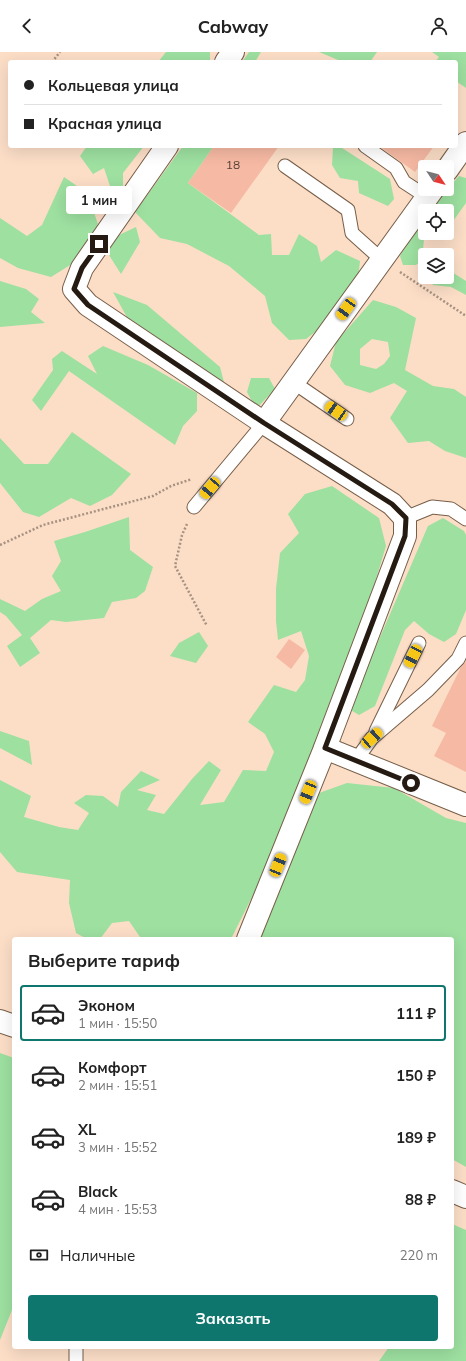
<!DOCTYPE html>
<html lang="ru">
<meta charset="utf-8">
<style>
body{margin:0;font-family:Mulish,sans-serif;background:#f2f2f2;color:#222;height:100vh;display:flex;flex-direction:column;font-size:15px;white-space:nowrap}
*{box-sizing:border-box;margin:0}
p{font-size:13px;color:#767676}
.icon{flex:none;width:22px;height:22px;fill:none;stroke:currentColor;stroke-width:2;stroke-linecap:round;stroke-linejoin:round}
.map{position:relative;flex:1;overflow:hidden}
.sheet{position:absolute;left:12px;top:885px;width:442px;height:412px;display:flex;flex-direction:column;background:#fff;border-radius:4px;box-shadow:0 4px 16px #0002}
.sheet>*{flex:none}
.top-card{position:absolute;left:8px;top:8px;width:450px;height:88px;border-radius:4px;box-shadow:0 4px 16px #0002;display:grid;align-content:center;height:88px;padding:0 16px;background:#fff}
.needle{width:26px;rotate:125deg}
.fabs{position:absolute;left:418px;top:108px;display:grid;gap:8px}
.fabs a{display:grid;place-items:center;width:36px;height:36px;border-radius:4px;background:#fff;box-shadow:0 4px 16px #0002;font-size:20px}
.end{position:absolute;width:18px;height:18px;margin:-9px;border:5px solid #251b12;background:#fff;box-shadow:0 0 0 2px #fff}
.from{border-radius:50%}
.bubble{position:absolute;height:28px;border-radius:4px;background:#fff;box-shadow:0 4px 16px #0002;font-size:13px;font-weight:700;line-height:28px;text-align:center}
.car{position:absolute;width:12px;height:24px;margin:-12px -6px;border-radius:5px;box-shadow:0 0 3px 1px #0007;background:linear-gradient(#f5c518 24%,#345 0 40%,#f5c518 0 76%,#345 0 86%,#f5c518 0)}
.top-card b{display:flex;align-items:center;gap:14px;height:38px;font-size:15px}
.top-card b+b{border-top:1px solid #e0e0e0}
.top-card i{width:10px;height:10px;background:#222}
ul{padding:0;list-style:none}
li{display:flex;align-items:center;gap:12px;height:56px;margin:0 8px 6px;padding:0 8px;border:2px solid transparent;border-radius:4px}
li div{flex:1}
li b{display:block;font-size:15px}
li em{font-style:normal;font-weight:700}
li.active{border-color:#0f766e}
li>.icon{width:36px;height:36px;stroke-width:1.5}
h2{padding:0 16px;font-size:18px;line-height:48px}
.pay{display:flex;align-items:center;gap:10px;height:44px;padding:0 16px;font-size:15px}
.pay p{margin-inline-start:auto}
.action{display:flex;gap:8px;margin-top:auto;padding:8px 16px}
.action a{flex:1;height:46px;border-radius:4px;background:#0f766e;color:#fff;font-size:16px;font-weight:700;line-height:46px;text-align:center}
header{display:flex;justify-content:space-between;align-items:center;height:52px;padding:0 16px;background:#fff;font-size:18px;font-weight:700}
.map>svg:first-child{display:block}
</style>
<header><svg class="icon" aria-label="back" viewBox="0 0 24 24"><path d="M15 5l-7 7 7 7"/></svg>Cabway<svg class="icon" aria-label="person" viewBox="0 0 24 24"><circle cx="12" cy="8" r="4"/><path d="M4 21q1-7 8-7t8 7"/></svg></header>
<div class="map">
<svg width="466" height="1309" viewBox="0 0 466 1309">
<rect width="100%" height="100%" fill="#fcdec7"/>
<g fill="#9de0a0" fill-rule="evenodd">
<path d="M166 0H210V10H158Z"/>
<path d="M249 0H261L255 10H242Z"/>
<path d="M319 0H377L370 10H343Z"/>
<path d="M432 0H466V36L456 29V10H435L439 5Z"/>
<path d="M87 94H144L123 121V137H111L104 116 93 122 80 104Z"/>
<path d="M183 94H214L188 131 259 183 271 182 272 203H289L299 182 317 194 321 210 336 198 360 209 358 227 323 274 306 287 289 288 272 271 265 244 229 214 187 192 160 186 135 160Z"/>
<path d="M333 94H339L390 127 394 147 388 154 359 141 358 129 340 126 332 113Z"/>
<path d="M459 124 466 126V151L448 176 447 175V159H428Z"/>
<path d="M64 125 87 141 98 172 75 210 51 225 18 216 0 206V166L27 184 42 173Z"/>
<path d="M425 164V181H430L424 187 422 208 416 213H403L400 204Z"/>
<path d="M136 175 140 190 121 222 107 200 117 184Z"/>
<path d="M447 217 466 229V243L451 235 433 233 429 225H447Z"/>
<path d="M0 229 26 237 39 247 31 260 45 271 0 275Z"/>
<path d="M113 240 147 253 220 315 225 334 128 267Z"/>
<path d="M373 248 396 255 416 266 405 318 433 334 454 337 466 345V406L445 399 429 389 408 391 390 366 407 339 394 331 370 341 345 333 330 314 336 290ZM372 287 388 290 390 304 384 312 376 317 360 313V297Z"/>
<path d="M103 294 148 313 197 341V359L183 374 175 393 69 319 41 359 32 348 53 318 52 307 62 299 97 322 88 304Z"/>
<path d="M251 326H269L275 337 256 357 247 340Z"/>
<path d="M72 380 131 422 112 443 90 454 71 446 39 465 23 460 0 431V386L24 412H48Z"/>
<path d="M332 434 379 466 386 494 363 570 260 829 231 887H138L140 885 129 869 112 871 100 887H87L76 881 69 851 70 828 17 820 0 800V728L31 744 24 765 59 775 78 778 89 761 74 751 86 743 103 744 118 755 121 740 141 719 160 728 137 738 156 743 147 758 164 762 192 727 209 709 221 718 200 753 224 750 243 718 266 719 274 700 265 682 248 670 274 633 296 640 305 628 309 604 301 579 278 588 276 569V537L280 501 299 481 288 462 305 442Z"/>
<path d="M129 465 130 498 153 515 145 539 136 546 112 550 104 566 66 570 51 568 30 586 40 601 20 615 7 594 22 583 6 564 0 560V547L25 559 42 547 61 539 52 524 61 509 54 489 85 480Z"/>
<path d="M443 466 464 479 466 483V558L456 582 444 590 429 582 414 569 405 578 375 654 359 663 349 657 428 474Z"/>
<path d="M199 580 208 594 196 611 170 604 179 591Z"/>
<path d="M0 679 29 689 32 713 0 696Z"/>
<path d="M347 731 394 736 446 766 466 771V1115L452 1107V887H260L298 779 319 741Z"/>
<path d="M0 1001 14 1006V1253L0 1288Z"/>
<path d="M452 1172 466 1178V1309H379L389 1295H452Z"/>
</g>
<g fill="#f6b9a3">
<path d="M214 94H279L231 161 188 131Z"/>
<path d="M379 94H434L415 120Z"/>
<path d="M289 587 305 598 291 617 276 605Z"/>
<path d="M466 609V720L434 704 446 681 432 674 461 615Z"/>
</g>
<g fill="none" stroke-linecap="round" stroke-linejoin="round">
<defs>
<g id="service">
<path d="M365 94 396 116 404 130 427 145"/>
<path d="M285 114 348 158 352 181 381 207"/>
<path d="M293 330 347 367"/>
<path d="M194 455 264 371"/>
<path d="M405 466 432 455 451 457 466 467"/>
<path d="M376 679 419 591"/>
<path d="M356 708 372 686 428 638 458 607 466 591"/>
<path d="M76 1309V1295"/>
</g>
<g id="minor">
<path d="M226 10 233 0"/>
<path d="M167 94 82 216 74 237 88 253 264 371 392 452 405 466V484L325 696 248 887"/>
<path d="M447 118 466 91"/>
<path d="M264 371 433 137"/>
<path d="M325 696 466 753"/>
</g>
<g id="tertiary">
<path d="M0 969 14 974"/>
<path d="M452 1139 466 1145"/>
</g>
</defs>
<use href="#service" stroke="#775e49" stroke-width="15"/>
<use href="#minor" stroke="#775e49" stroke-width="24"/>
<use href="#tertiary" stroke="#775e49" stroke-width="24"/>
<g stroke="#a79180" stroke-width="2.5" stroke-dasharray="2 2" stroke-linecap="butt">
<path d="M52 10 60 0"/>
<path d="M400 220 466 264"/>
<path d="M187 472 182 483 175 514 207 574"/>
<path d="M0 493 43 473 153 444 171 434 192 427"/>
</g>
<use href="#service" stroke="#fff" stroke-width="13"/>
<use href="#minor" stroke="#fff" stroke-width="22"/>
<use href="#tertiary" stroke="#fff" stroke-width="22"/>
</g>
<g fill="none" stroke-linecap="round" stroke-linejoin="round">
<path stroke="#251b12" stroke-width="5" d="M99 192 82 216 74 237 88 253 264 371 392 452 406 466 405 484 325 696 411 731"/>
</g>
<g text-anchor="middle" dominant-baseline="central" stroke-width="4" stroke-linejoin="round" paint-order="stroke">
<g font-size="12" fill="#594236">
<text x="233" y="112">18</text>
</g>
</g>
</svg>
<div class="fabs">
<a><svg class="needle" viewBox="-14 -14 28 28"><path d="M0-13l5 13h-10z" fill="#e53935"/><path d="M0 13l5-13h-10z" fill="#767676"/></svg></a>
<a><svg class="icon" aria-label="locate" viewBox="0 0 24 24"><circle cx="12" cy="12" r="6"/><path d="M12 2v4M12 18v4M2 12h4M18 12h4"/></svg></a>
<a><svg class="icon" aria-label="layers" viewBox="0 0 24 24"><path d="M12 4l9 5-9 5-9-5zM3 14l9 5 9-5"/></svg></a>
</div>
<i class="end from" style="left:411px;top:731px"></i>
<i class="end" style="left:99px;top:192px"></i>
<div class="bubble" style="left:66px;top:134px;width:66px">1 мин</div>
<i class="car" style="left:346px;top:257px;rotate:216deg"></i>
<i class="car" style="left:336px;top:359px;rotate:304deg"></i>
<i class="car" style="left:210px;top:436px;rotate:220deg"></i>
<i class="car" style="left:413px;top:604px;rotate:207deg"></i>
<i class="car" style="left:372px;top:686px;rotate:48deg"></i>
<i class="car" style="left:308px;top:740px;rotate:202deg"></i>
<i class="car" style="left:278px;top:813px;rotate:22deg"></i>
<div class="top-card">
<b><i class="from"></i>Кольцевая улица</b>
<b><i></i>Красная улица</b>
</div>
<section class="sheet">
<h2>Выберите тариф</h2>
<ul>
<li class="active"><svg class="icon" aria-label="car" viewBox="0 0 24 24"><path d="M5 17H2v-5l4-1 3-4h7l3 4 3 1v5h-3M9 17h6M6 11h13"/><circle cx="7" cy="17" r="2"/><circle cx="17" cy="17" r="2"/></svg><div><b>Эконом</b><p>1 мин · 15:50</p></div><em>111 ₽</em></li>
<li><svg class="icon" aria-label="car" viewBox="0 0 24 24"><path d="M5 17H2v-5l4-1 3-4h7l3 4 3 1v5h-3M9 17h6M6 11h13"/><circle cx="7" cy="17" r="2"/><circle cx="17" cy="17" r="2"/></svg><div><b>Комфорт</b><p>2 мин · 15:51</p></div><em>150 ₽</em></li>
<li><svg class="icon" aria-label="car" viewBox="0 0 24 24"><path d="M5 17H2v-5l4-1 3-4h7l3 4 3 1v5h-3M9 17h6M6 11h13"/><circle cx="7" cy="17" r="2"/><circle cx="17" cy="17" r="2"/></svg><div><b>XL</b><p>3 мин · 15:52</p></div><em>189 ₽</em></li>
<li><svg class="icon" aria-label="car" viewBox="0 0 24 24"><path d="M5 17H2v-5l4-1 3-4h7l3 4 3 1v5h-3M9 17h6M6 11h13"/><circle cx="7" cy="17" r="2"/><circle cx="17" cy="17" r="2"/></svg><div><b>Black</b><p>4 мин · 15:53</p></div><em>88 ₽</em></li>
</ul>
<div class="pay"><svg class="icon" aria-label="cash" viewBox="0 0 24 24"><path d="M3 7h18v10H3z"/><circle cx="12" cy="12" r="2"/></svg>Наличные<p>220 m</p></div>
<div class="action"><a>Заказать</a></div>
</section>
</div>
